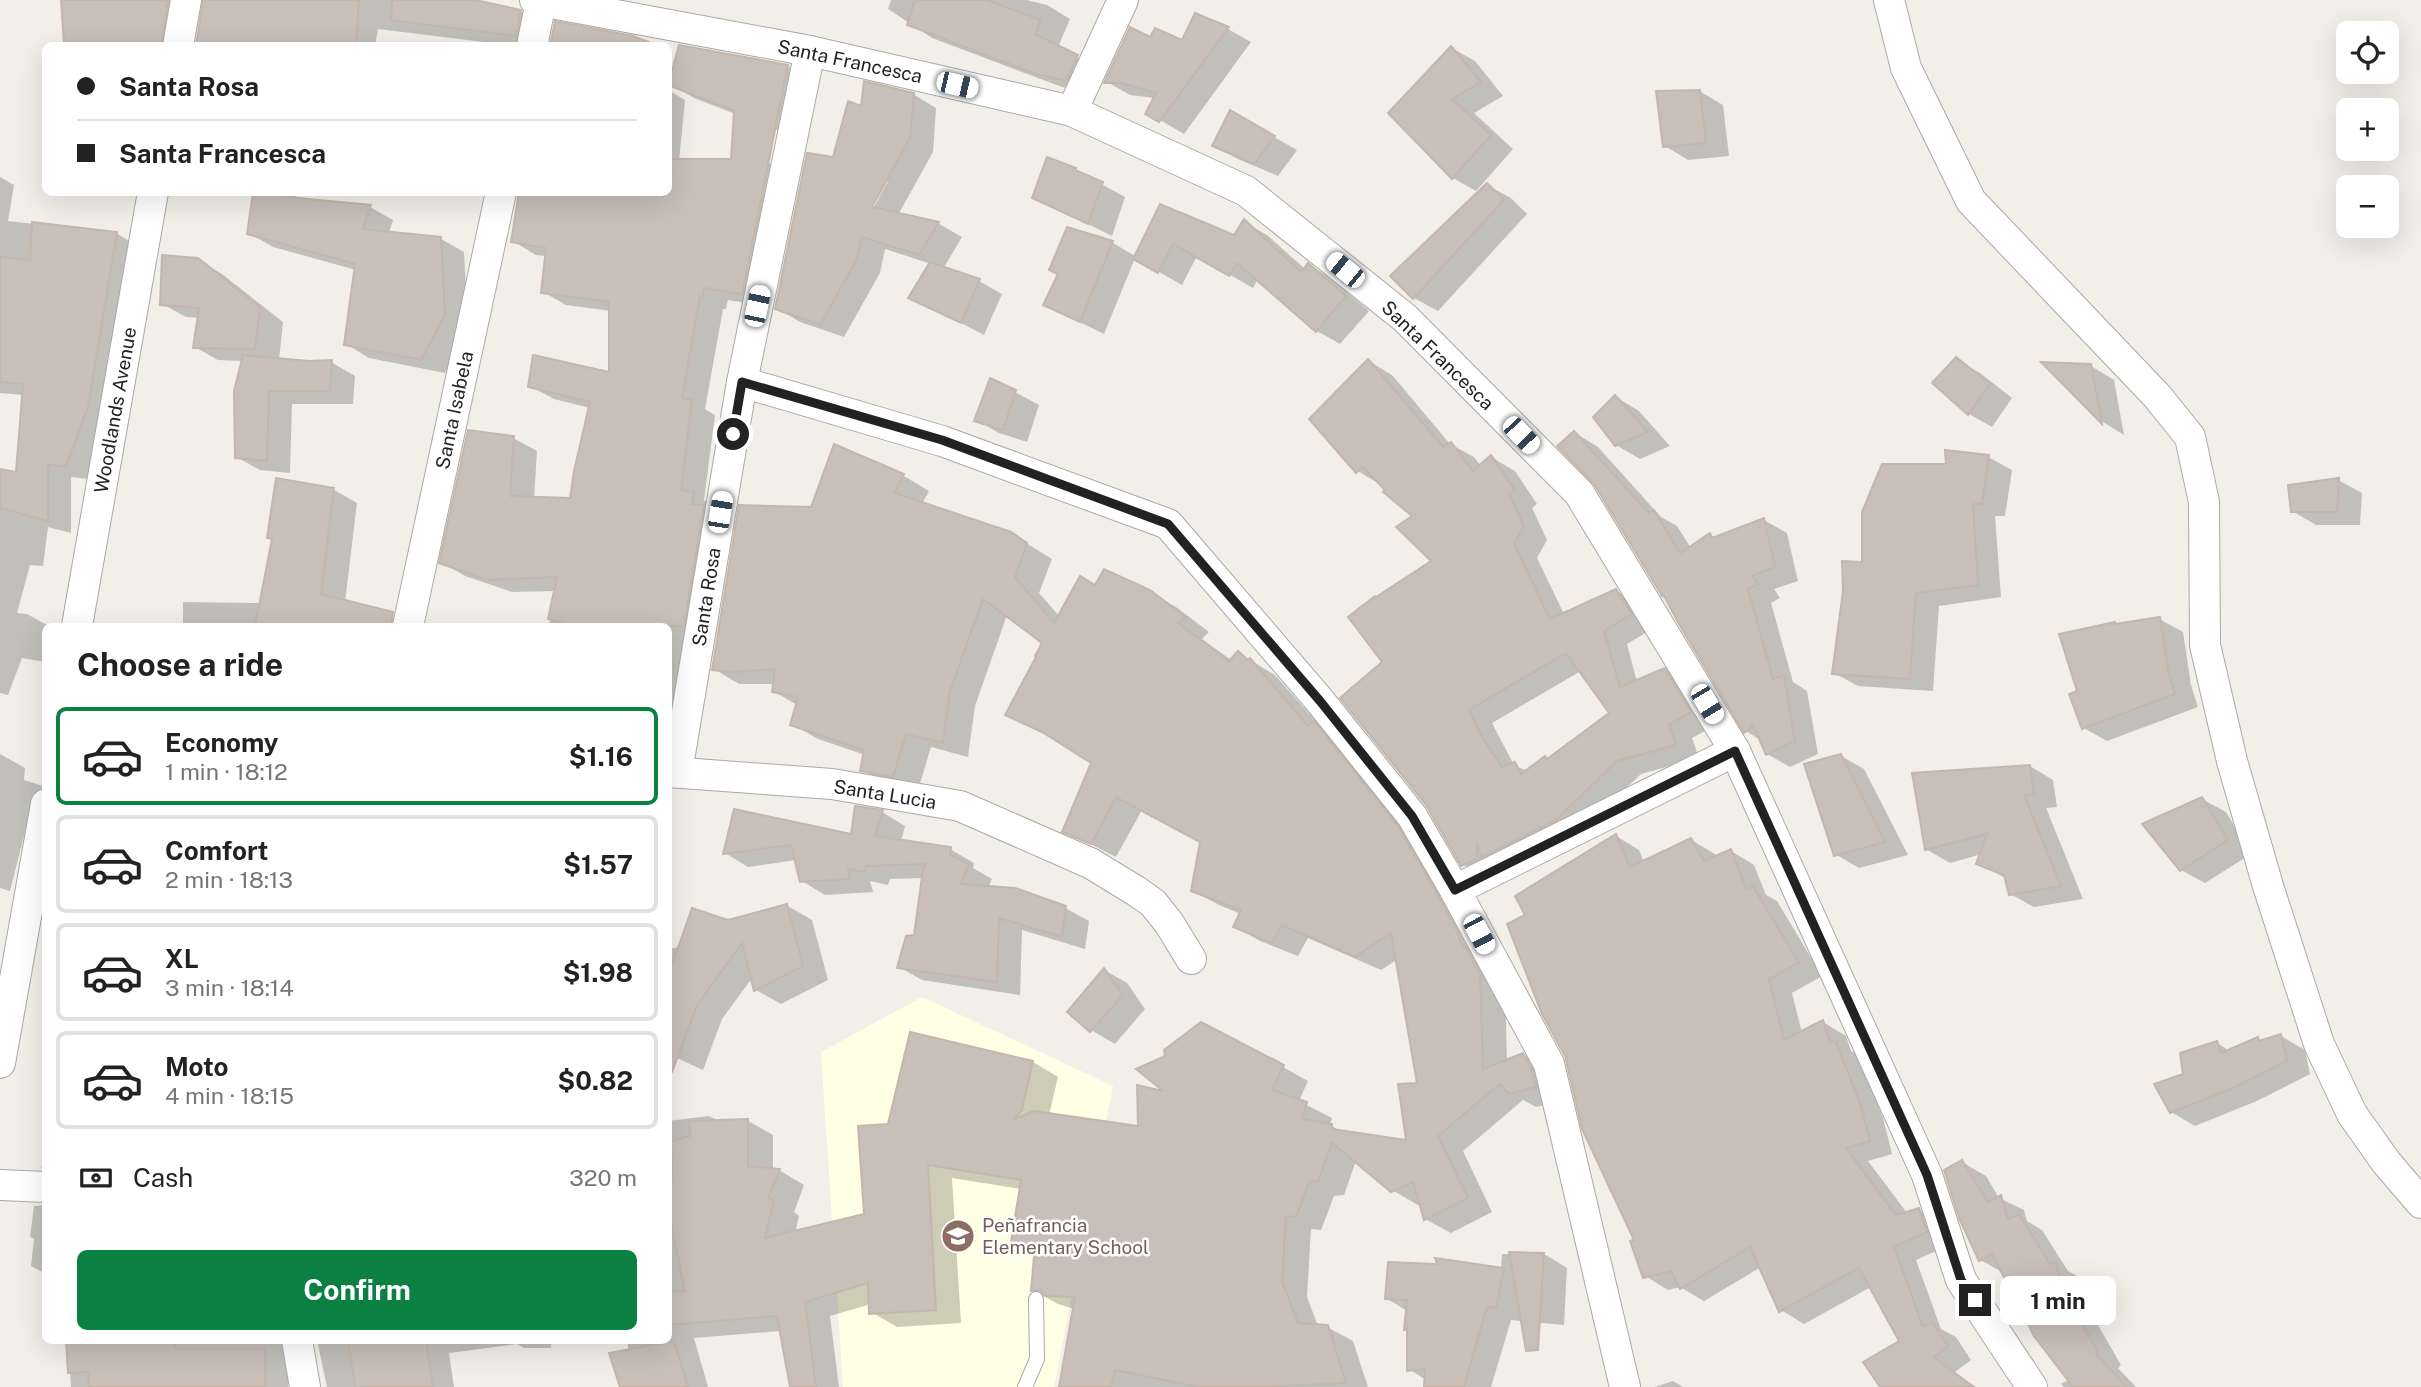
<!DOCTYPE html>
<meta charset="utf-8">
<style>
body{margin:0;font-family:"Public Sans",sans-serif;background:#f2f2f2;color:#222;height:100vh;display:flex;flex-direction:column;font-size:26px;white-space:nowrap}
*{box-sizing:border-box;margin:0}
p{font-size:23px;color:#767676}
.icon{flex:none;width:38px;height:38px;fill:none;stroke:currentColor;stroke-width:2;stroke-linecap:round;stroke-linejoin:round}
.map{position:relative;flex:1;overflow:hidden}
.drawer{position:absolute;left:42px;top:623px;width:630px;height:721px;display:flex;flex-direction:column;background:#fff;border-radius:10px;box-shadow:0 7px 28px #0002}
.drawer>*{flex:none}
.guide{position:absolute;left:42px;top:42px;width:630px;height:154px;border-radius:10px;box-shadow:0 7px 28px #0002;display:grid;align-content:center;height:154px;padding:0 35px;background:#fff}
.controls{position:absolute;left:2336px;top:21px;display:grid;gap:14px}
.controls a{display:grid;place-items:center;width:63px;height:63px;border-radius:10px;background:#fff;box-shadow:0 7px 28px #0002;font-size:35px}
.end{position:absolute;width:32px;height:32px;margin:-16px;border:9px solid #222;background:#fff;box-shadow:0 0 0 4px #fff}
.from{border-radius:50%}
.bubble{position:absolute;height:49px;border-radius:10px;background:#fff;box-shadow:0 7px 28px #0002;font-size:23px;font-weight:700;line-height:49px;text-align:center}
.car{position:absolute;width:21px;height:42px;margin:-21px -10px;border-radius:9px;box-shadow:0 0 5px 2px #0007;background:linear-gradient(#fff 24%,#345 0 40%,#fff 0 76%,#345 0 86%,#fff 0)}
.guide b{display:flex;align-items:center;gap:24px;height:66px;font-size:26px}
.guide b+b{border-top:2px solid #e0e0e0}
.guide i{width:18px;height:18px;background:#222}
ul{padding:0;list-style:none}
li{display:flex;align-items:center;gap:21px;height:98px;margin:0 14px 10px;padding:0 21px;border:4px solid #e0e0e0;border-radius:10px}
li div{flex:1}
li b{display:block;font-size:26px}
li em{font-style:normal;font-weight:700}
li.active{border-color:#0b8043}
li>.icon{width:63px;height:63px;stroke-width:1.5}
h2{padding:0 35px;font-size:32px;line-height:84px}
.pay{display:flex;align-items:center;gap:18px;height:77px;padding:0 35px;font-size:26px}
.pay p{margin-inline-start:auto}
.action{display:flex;gap:14px;margin-top:auto;padding:14px 35px}
.action a{flex:1;height:80px;border-radius:10px;background:#0b8043;color:#fff;font-size:28px;font-weight:700;line-height:80px;text-align:center}
.map>svg:first-child{display:block}
</style>
<div class="map">
<svg width="2421" height="1387" viewBox="0 0 2421 1387">
<rect width="100%" height="100%" fill="#f2efe9"/>
<path fill="#ffffe5" d="M922 997 1113 1086 1054 1387H843L821 1052Z"/>
<g fill="#0003" fill-rule="evenodd">
<path d="M63 0H179L186 46H66Z"/>
<path d="M220 0H466L521 12 544 26 540 46H516L378 29 375 46H197Z"/>
<path d="M891 0H1027L1047 5 1070 19 1058 47 1101 70 1090 93 1062 87 932 38 888 9Z"/>
<path d="M1196 15 1228 29 1251 42 1184 134 1148 113 1155 98 1130 95 1107 82 1151 40 1182 42Z"/>
<path d="M1452 48 1475 61 1503 96 1474 113 1513 149 1476 191 1453 178 1390 113Z"/>
<path d="M787 66 810 80 798 138 694 98 670 84Z"/>
<path d="M668 90 685 100 679 161 731 160 769 163 792 176 766 306 728 300 726 309H723L705 409 715 415 704 500 716 508 681 679 668 719V626H549L556 591 512 592 465 576 441 562 513 438 537 451 534 499 572 500 590 408 554 399 530 386 611 374V311L566 305 543 292 547 256 536 255 513 241 668 192Z"/>
<path d="M1699 91 1723 105 1729 156 1688 160 1665 146Z"/>
<path d="M913 94 936 108 933 152 898 215 939 224 962 237 943 269 979 281 1002 294 984 335 910 297 931 264 885 249 880 273 844 337 800 322 777 308 883 172 862 108ZM884 181H888L869 216 866 214Z"/>
<path d="M1231 113 1297 150 1278 176 1238 159 1215 145Z"/>
<path d="M1048 160 1075 170 1125 197 1112 236 1034 197Z"/>
<path d="M0 177 14 185 8 221 116 233 139 247 89 479 71 477V533L48 527 43 566 30 565 17 613 27 614 49 626H46V662L22 658 8 695 0 693V493L17 474 24 395 0 393Z"/>
<path d="M1487 185 1511 198 1527 214 1438 311 1414 298 1392 276Z"/>
<path d="M298 200 370 207 393 220 389 233 441 239 464 252 468 329 445 373 369 358 346 344 356 270 273 247 249 233Z"/>
<path d="M1161 206 1235 237 1244 222 1267 235 1305 269 1309 265 1332 279 1369 311 1340 344 1317 331 1258 279 1253 288 1197 256 1182 285 1135 258 1104 334 1045 305 1060 274 1068 229 1113 243 1135 256Z"/>
<path d="M197 260 222 274 283 322 279 360 331 362 355 376 353 404H292L290 473 260 470 236 457 244 361 218 360 195 347 199 318 186 317 162 304Z"/>
<path d="M1956 360 1980 373 2012 398 1992 427 1969 414Z"/>
<path d="M1369 361 1392 375 1450 444 1474 457 1481 466 1491 457 1515 471 1537 504 1532 508 1547 540 1537 558 1564 614 1616 591 1640 604 1654 628 1627 644 1637 682 1664 670 1688 684 1714 726 1692 738 1699 758 1641 774 1578 834 1486 878 1462 864 1385 663 1377 599 1434 561 1415 516 1381 485 1358 471ZM1581 671 1612 713 1549 760 1546 758 1527 771 1514 765 1492 723Z"/>
<path d="M2045 364 2091 366 2114 380 2124 435 2103 422Z"/>
<path d="M1015 392 1039 405 1027 442 999 433 976 420Z"/>
<path d="M1616 397 1639 411 1670 446 1640 459 1616 445Z"/>
<path d="M1575 433 1598 447 1661 517 1677 526 1691 548 1710 535 1716 538 1764 520 1787 533 1798 581 1774 589 1780 598 1771 603 1793 682 1807 691 1818 754 1790 767 1767 754 1762 741 1746 731 1666 596 1663 594Z"/>
<path d="M835 447 904 476 929 491 922 504 1011 534 1052 559 1039 593 1060 617 1095 587 1149 592 1176 607 1209 632 1202 639 1231 660 1238 653 1275 675 1320 726 1339 738 1423 842 1505 990 1507 1061 1523 1055 1548 1069 1561 1101 1536 1107 1523 1100 1463 1151 1492 1212 1451 1233 1425 1219 1421 1204 1418 1205 1392 1190 1356 1161 1344 1195 1334 1196 1321 1230 1311 1229 1307 1297 1318 1326 1327 1327 1353 1341 1368 1387H1061L1074 1309 1058 1304 1033 1290 1036 1254 1013 1241 1021 1189 952 1178 961 1323 897 1327 871 1312V1304L830 1316 839 1387H792L781 1331 694 1338 708 1387H622L628 1351V1340H668V1121L709 1116 719 1121H748L773 1135V1170H779L804 1185 794 1212 799 1216 795 1233 865 1216 911 1034 1033 1062 1058 1077 1049 1115 1139 1128 1170 1094 1283 1067 1308 1081 1299 1101 1332 1118 1330 1125 1344 1133 1408 1142 1419 1085 1397 960 1381 970 1308 938 1298 956 1260 941 1235 927 1241 914 1219 905 1193 891 1201 842 1142 810 1116 857 1065 831 1093 762 1061 741 1008 715 1044 642 1007 615 975 706 968 757 931 747 918 790 888 785 862 770 865 755 818 739 792 724 797 705 773 691 774 684H739L714 669 813 508Z"/>
<path d="M1988 457 2012 470 2005 516H1995L2001 597 1939 606 1933 691 1858 686 1834 673 1864 564Z"/>
<path d="M277 480 334 490 357 503 345 602 375 617 372 626H183V602L261 603 274 540Z"/>
<path d="M2338 480 2362 493 2360 525H2316L2292 511Z"/>
<path d="M2159 619 2183 632 2191 685 2198 707 2107 741 2084 728 2079 693 2115 624 2117 625Z"/>
<path d="M0 754 25 768 24 780 46 787V811L30 812 10 891 0 888Z"/>
<path d="M1841 756 1864 769 1908 855 1859 868 1835 854Z"/>
<path d="M2030 766 2053 780 2057 807 2046 808 2083 899 2034 907 2010 894 2007 879 1979 863 1982 854 1950 863 1926 849Z"/>
<path d="M2202 799 2226 812 2251 854 2205 883 2181 870Z"/>
<path d="M882 812 905 826 901 842 950 849 974 863 973 868 992 879 988 888 1065 908 1089 921 1085 949 1022 930 1020 995 922 980 899 967 915 937 924 878 890 879 888 885 870 881 873 892 825 895 802 881 796 860 748 867 725 853 853 836Z"/>
<path d="M1616 836 1639 850 1644 862 1691 840 1715 854 1717 857 1731 851 1754 865 1766 895 1777 901 1822 976 1792 993 1802 1033 1823 1022 1846 1036 1851 1051 1859 1055 1883 1118 1892 1154 1868 1161 1907 1213 1919 1210 1943 1224 1950 1245 1916 1260 1941 1329 1956 1337 1971 1360 1955 1372 1976 1387H1882L1901 1342 1871 1287 1804 1324 1781 1310 1761 1267 1704 1301 1680 1287 1668 1290 1645 1276 1636 1241 1527 916Z"/>
<path d="M786 905 812 920 828 980 781 1004 756 990 752 978 722 1019 703 1070 668 1054V949L681 947 728 921Z"/>
<path d="M1104 970 1127 983 1145 1009 1115 1044 1091 1030Z"/>
<path d="M2281 1036 2305 1050 2310 1074 2257 1101 2195 1126 2171 1112 2217 1043 2230 1051 2258 1039 2262 1042Z"/>
<path d="M46 1156V1171L41 1168Z"/>
<path d="M1962 1162 1986 1176 1999 1198 2024 1210 2027 1221 2042 1230 2068 1271 2079 1277 2084 1301 2121 1365 2118 1368 2136 1387H2064L2061 1384 2070 1379 2004 1273 1980 1260Z"/>
<path d="M46 1205V1274L31 1266 34 1239 30 1237 34 1206Z"/>
<path d="M1502 1254H1544L1567 1268 1564 1325 1511 1320 1491 1387H1426V1380L1409 1369V1330L1406 1329 1407 1311 1386 1298 1501 1269Z"/>
<path d="M68 1340H308L307 1380 288 1381V1387H71Z"/>
<path d="M317 1340H552L551 1348H524L517 1344 449 1353 454 1387H327Z"/>
<path d="M1673 1381 1683 1387H1655Z"/>
</g>
<g fill="#c7bfb8" stroke="#c4b6ab" stroke-width="2" fill-rule="evenodd">
<path d="M61 0H168L161 46 64 44Z"/>
<path d="M203 0H359L356 46H196Z"/>
<path d="M392 0H475L521 10 516 36 391 20Z"/>
<path d="M915 0H987L1041 20 1035 34 1078 55 1066 81 1036 74 907 25Z"/>
<path d="M1195 13 1229 27 1159 122 1145 114 1156 93 1121 83H1104L1130 27 1150 37 1155 28 1182 40Z"/>
<path d="M555 21 633 36 649 42 648 46H550Z"/>
<path d="M679 45 788 65 742 294 704 288 703 297 700 296 682 398 692 400 681 490 694 492 692 504 704 505 684 626H574L548 619 557 577 487 580 439 563 468 430 514 436 510 496 570 498 574 471 590 402 528 387 533 355 609 372V302L541 293 546 248 511 242 519 192H668V159H731L734 111 668 85Z"/>
<path d="M1451 46 1481 82 1452 99 1491 135 1452 179 1388 113Z"/>
<path d="M864 81 914 93 910 138 872 207 939 222 919 255 862 237 857 259 820 325 775 309 807 153 833 157 848 101 861 106Z"/>
<path d="M1700 90 1706 143 1663 147 1656 91Z"/>
<path d="M1230 110 1275 136 1254 164 1212 146Z"/>
<path d="M1047 157 1076 168 1075 170 1103 182 1088 224 1032 198Z"/>
<path d="M1487 183 1504 200 1413 299 1390 276Z"/>
<path d="M253 192H272L298 198 371 205 363 229 441 237 445 315 421 360 344 345 355 264 247 234Z"/>
<path d="M1160 204 1234 235 1244 219 1301 272 1308 263 1346 296 1316 332 1237 263 1229 276 1173 244 1158 273 1133 259Z"/>
<path d="M32 222 117 232 88 407 66 466 48 465V521L0 508V469L16 472 23 384 0 382V257L30 260Z"/>
<path d="M1067 227 1113 241 1080 322 1043 305 1058 274 1049 270Z"/>
<path d="M162 255 198 258 260 307 255 349 193 348 199 308 160 305Z"/>
<path d="M930 262 980 279 961 323 908 298Z"/>
<path d="M243 355 309 361 332 360 330 391H269L267 461 235 458 234 391Z"/>
<path d="M1956 357 1990 384 1968 415 1932 383Z"/>
<path d="M1368 359 1443 447 1451 442 1473 471 1491 455 1515 490 1509 494 1524 526 1514 544 1550 619 1616 589 1632 614 1604 631 1620 687 1665 668 1691 712 1669 725 1676 745 1617 761 1555 821 1482 857 1477 845V859L1461 866 1426 805 1340 698 1382 662 1348 617 1375 596 1376 597 1431 561 1396 527 1412 516 1383 492 1385 490 1363 467 1356 473 1309 419ZM1566 653 1609 713 1547 759 1545 756 1521 774 1515 762 1502 767 1482 737 1469 710Z"/>
<path d="M2041 362 2091 364 2102 424Z"/>
<path d="M990 378 1016 390 1003 430 974 421Z"/>
<path d="M1615 395 1648 432 1615 446 1593 417Z"/>
<path d="M1574 431 1649 513 1654 510 1680 553 1710 533 1712 538 1764 518 1775 567 1752 576 1758 584 1748 589 1773 679 1784 675 1795 741 1766 755 1753 725 1744 733 1679 624 1663 594 1662 596 1594 484 1557 446Z"/>
<path d="M834 444 904 474 895 493 1011 532 1027 543 1015 577 1054 623 1080 576 1095 585 1104 569 1150 590 1186 617 1178 623 1229 661 1238 651 1248 660 1250 658 1308 726 1314 721 1398 826 1440 899 1457 931 1463 948 1466 947 1480 974 1483 1069 1523 1053 1532 1070 1536 1087 1509 1094 1500 1084 1438 1136 1468 1198 1424 1220 1413 1182 1391 1192 1332 1143 1318 1181 1309 1182 1296 1217 1286 1216 1282 1281 1298 1323 1328 1325 1346 1383 1263 1387H1199L1115 1370 1111 1387H1059L1075 1297 1045 1296 1040 1290 1031 1291 1035 1245 1011 1242 1021 1180 928 1165 936 1310 869 1314 868 1283 805 1302 816 1387H790L777 1316 668 1325V1292L685 1291 668 1209V1178H672L671 1141 690 1136 689 1121 748 1119V1166L780 1169 768 1199 774 1200 765 1238 864 1214 858 1126 888 1124 910 1032 1033 1061 1022 1110 1014 1119 1034 1111 1138 1126 1137 1085 1163 1091 1136 1069 1165 1056 1164 1050 1201 1022 1284 1065 1272 1090 1307 1102 1302 1119 1332 1124V1129L1406 1140 1398 1084 1417 1083 1391 933 1355 957 1282 925 1272 943 1233 927 1241 910 1191 891 1200 842 1116 797 1091 844 1062 832 1091 763 1042 732 1005 715 1036 657 1035 656 1042 643 983 599 950 691 943 743 906 734 893 777 860 771 864 750 790 725 798 697 772 692 775 669 734 672 712 670 739 505 811 507Z"/>
<path d="M1945 450 1989 455 1982 504H1973L1978 585 1916 593 1910 679 1832 674 1843 591 1842 561 1862 562V512L1882 464H1946Z"/>
<path d="M276 478 334 488 321 594 393 612 391 626H255L272 539 267 538Z"/>
<path d="M2339 478 2337 512H2291L2288 485Z"/>
<path d="M2160 617 2168 670 2175 694 2082 729 2069 694 2077 691 2059 634 2115 622V624Z"/>
<path d="M1841 754 1885 842 1834 856 1804 764Z"/>
<path d="M2030 765 2034 794 2024 795 2061 886 2009 895 2004 875 1976 864 1987 834 1925 850 1912 773Z"/>
<path d="M2202 797 2228 840 2180 871 2142 824Z"/>
<path d="M855 806 883 810 875 836 951 847 950 855 969 864 961 884 1015 888 1066 906 1062 937 999 918 997 982 897 968 906 936 914 935 923 869 926 864 866 866 864 872 848 869 850 879 800 882 791 845 723 854 734 809 851 834Z"/>
<path d="M1616 834 1630 867 1691 838 1704 861 1731 849 1746 889 1753 886 1799 963 1769 979 1784 1040 1823 1020 1830 1042 1835 1040 1860 1103 1870 1141 1846 1148 1896 1215 1919 1208 1927 1232 1894 1247 1923 1327 1932 1322 1948 1346 1934 1357 1973 1387H1880L1863 1362 1899 1341 1859 1268 1779 1312 1750 1247 1680 1289 1671 1271 1643 1278 1630 1241 1634 1240 1582 1129 1565 1056 1542 1014 1507 924 1525 915 1515 896Z"/>
<path d="M787 904 803 966 754 991 742 943 697 1005 672 1072H668V976L692 908 728 920Z"/>
<path d="M1104 968 1123 995 1090 1032 1067 1012Z"/>
<path d="M2281 1034 2287 1061 2233 1088 2170 1113 2154 1084 2183 1074 2180 1053 2217 1041 2221 1053 2258 1037 2259 1041Z"/>
<path d="M1962 1160 1988 1202 2001 1195 2008 1219 2019 1214 2050 1264 2056 1262 2061 1286 2098 1352 2096 1354 2127 1387H2073L2034 1336 1992 1254 1979 1261 1959 1218 1944 1170Z"/>
<path d="M1509 1252 1544 1253 1538 1350 1526 1351Z"/>
<path d="M1435 1258 1504 1268 1496 1308 1487 1307 1464 1387H1424L1425 1369 1407 1371V1329L1404 1330 1407 1300 1385 1299 1388 1262 1437 1264Z"/>
<path d="M66 1340H173L176 1349H265V1387H89L88 1372 68 1373Z"/>
<path d="M348 1340H426L433 1387H355Z"/>
<path d="M674 1341 688 1387H620L609 1353Z"/>
</g>
<g fill="none" stroke-linecap="round" stroke-linejoin="round">
<defs>
<path id="lane" d="M1025 1387 1037 1359 1036 1299"/>
<g id="street">
<path d="M535 0 810 51 1072 111 1246 191 1405 318 1579 493 1735 751 1927 1175 1961 1280 2032 1387"/>
<path d="M1889 0 1906 68 1971 201 2157 396 2190 437 2204 502 2205 645 2232 761 2268 886 2319 1044 2352 1114 2386 1162 2421 1203"/>
<path d="M178 46 186 0"/>
<path d="M532 46 541 1"/>
<path d="M1072 111 1123 0"/>
<path d="M742 382 942 441 1168 524 1320 701 1412 816 1455 890 1549 1064 1625 1387"/>
<path d="M77 626 153 192"/>
<path d="M408 626 501 192"/>
<path d="M668 772 832 784 960 806 1090 863 1136 891 1153 903 1169 923 1191 959"/>
<path d="M677 772 742 382 810 51"/>
<path d="M1455 890 1735 751"/>
<path d="M0 1063 46 804"/>
<path d="M0 1185 46 1187"/>
<path d="M297 1340 305 1387"/>
</g>
</defs>
<use href="#lane" stroke="#a9a9a9" stroke-width="16"/>
<use href="#street" stroke="#a9a9a9" stroke-width="32"/>
<use href="#lane" stroke="#fff" stroke-width="14"/>
<use href="#street" stroke="#fff" stroke-width="30"/>
</g>
<g fill="none" stroke-linecap="round" stroke-linejoin="round">
<path stroke="#222" stroke-width="9" d="M733 434 742 382 942 440 1168 524 1320 701 1412 816 1455 890 1735 751 1927 1175 1961 1280 1975 1300"/>
</g>
<defs>
<symbol id="school-disc" viewBox="-11 -11 22 22"><circle r="9.5" fill="#8d6e63" stroke="#fff"/><path d="M0-5L7-2L0 1L-7-2ZM-4 1L0 2.5L4 1V4Q0 6-4 4Z" fill="#fff"/></symbol>
</defs>
<g fill-rule="evenodd">
<use href="#school-disc" x="939" y="1217" width="38" height="38"/>
</g>
<g text-anchor="middle" dominant-baseline="central" stroke-width="5" stroke-linejoin="round" paint-order="stroke">
<g font-size="19" fill="#222" stroke="#fff">
<text transform="translate(850 61) rotate(12)">Santa Francesca</text>
<text transform="translate(1438 355) rotate(44)">Santa Francesca</text>
<text transform="translate(115 410) rotate(-80)">Woodlands Avenue</text>
<text transform="translate(454 410) rotate(-78)">Santa Isabela</text>
<text transform="translate(706 597) rotate(-81)">Santa Rosa</text>
<text transform="translate(885 794) rotate(9)">Santa Lucia</text>
</g>
<g font-size="19" fill="#785e54" stroke="#fff" text-anchor="start">
<text x="982" y="1225">Peñafrancia<tspan x="982" dy="22">Elementary School</tspan></text>
</g>
</g>
</svg>
<div class="controls">
<a><svg class="icon" aria-label="locate" viewBox="0 0 24 24"><circle cx="12" cy="12" r="6"/><path d="M12 2v4M12 18v4M2 12h4M18 12h4"/></svg></a>
<a>+</a>
<a>−</a>
</div>
<i class="end from" style="left:733px;top:434px"></i>
<i class="end" style="left:1975px;top:1300px"></i>
<div class="bubble" style="left:2000px;top:1276px;width:116px">1 min</div>
<i class="car" style="left:957px;top:85px;rotate:103deg"></i>
<i class="car" style="left:1345px;top:270px;rotate:309deg"></i>
<i class="car" style="left:757px;top:306px;rotate:12deg"></i>
<i class="car" style="left:1521px;top:435px;rotate:136deg"></i>
<i class="car" style="left:720px;top:512px;rotate:9deg"></i>
<i class="car" style="left:1707px;top:704px;rotate:149deg"></i>
<i class="car" style="left:1479px;top:934px;rotate:152deg"></i>
<div class="guide">
<b><i class="from"></i>Santa Rosa</b>
<b><i></i>Santa Francesca</b>
</div>
<section class="drawer">
<h2>Choose a ride</h2>
<ul>
<li class="active"><svg class="icon" aria-label="car" viewBox="0 0 24 24"><path d="M5 17H2v-5l4-1 3-4h7l3 4 3 1v5h-3M9 17h6M6 11h13"/><circle cx="7" cy="17" r="2"/><circle cx="17" cy="17" r="2"/></svg><div><b>Economy</b><p>1 min · 18:12</p></div><em>$1.16</em></li>
<li><svg class="icon" aria-label="car" viewBox="0 0 24 24"><path d="M5 17H2v-5l4-1 3-4h7l3 4 3 1v5h-3M9 17h6M6 11h13"/><circle cx="7" cy="17" r="2"/><circle cx="17" cy="17" r="2"/></svg><div><b>Comfort</b><p>2 min · 18:13</p></div><em>$1.57</em></li>
<li><svg class="icon" aria-label="car" viewBox="0 0 24 24"><path d="M5 17H2v-5l4-1 3-4h7l3 4 3 1v5h-3M9 17h6M6 11h13"/><circle cx="7" cy="17" r="2"/><circle cx="17" cy="17" r="2"/></svg><div><b>XL</b><p>3 min · 18:14</p></div><em>$1.98</em></li>
<li><svg class="icon" aria-label="car" viewBox="0 0 24 24"><path d="M5 17H2v-5l4-1 3-4h7l3 4 3 1v5h-3M9 17h6M6 11h13"/><circle cx="7" cy="17" r="2"/><circle cx="17" cy="17" r="2"/></svg><div><b>Moto</b><p>4 min · 18:15</p></div><em>$0.82</em></li>
</ul>
<div class="pay"><svg class="icon" aria-label="cash" viewBox="0 0 24 24"><path d="M3 7h18v10H3z"/><circle cx="12" cy="12" r="2"/></svg>Cash<p>320 m</p></div>
<div class="action"><a>Confirm</a></div>
</section>
</div>
